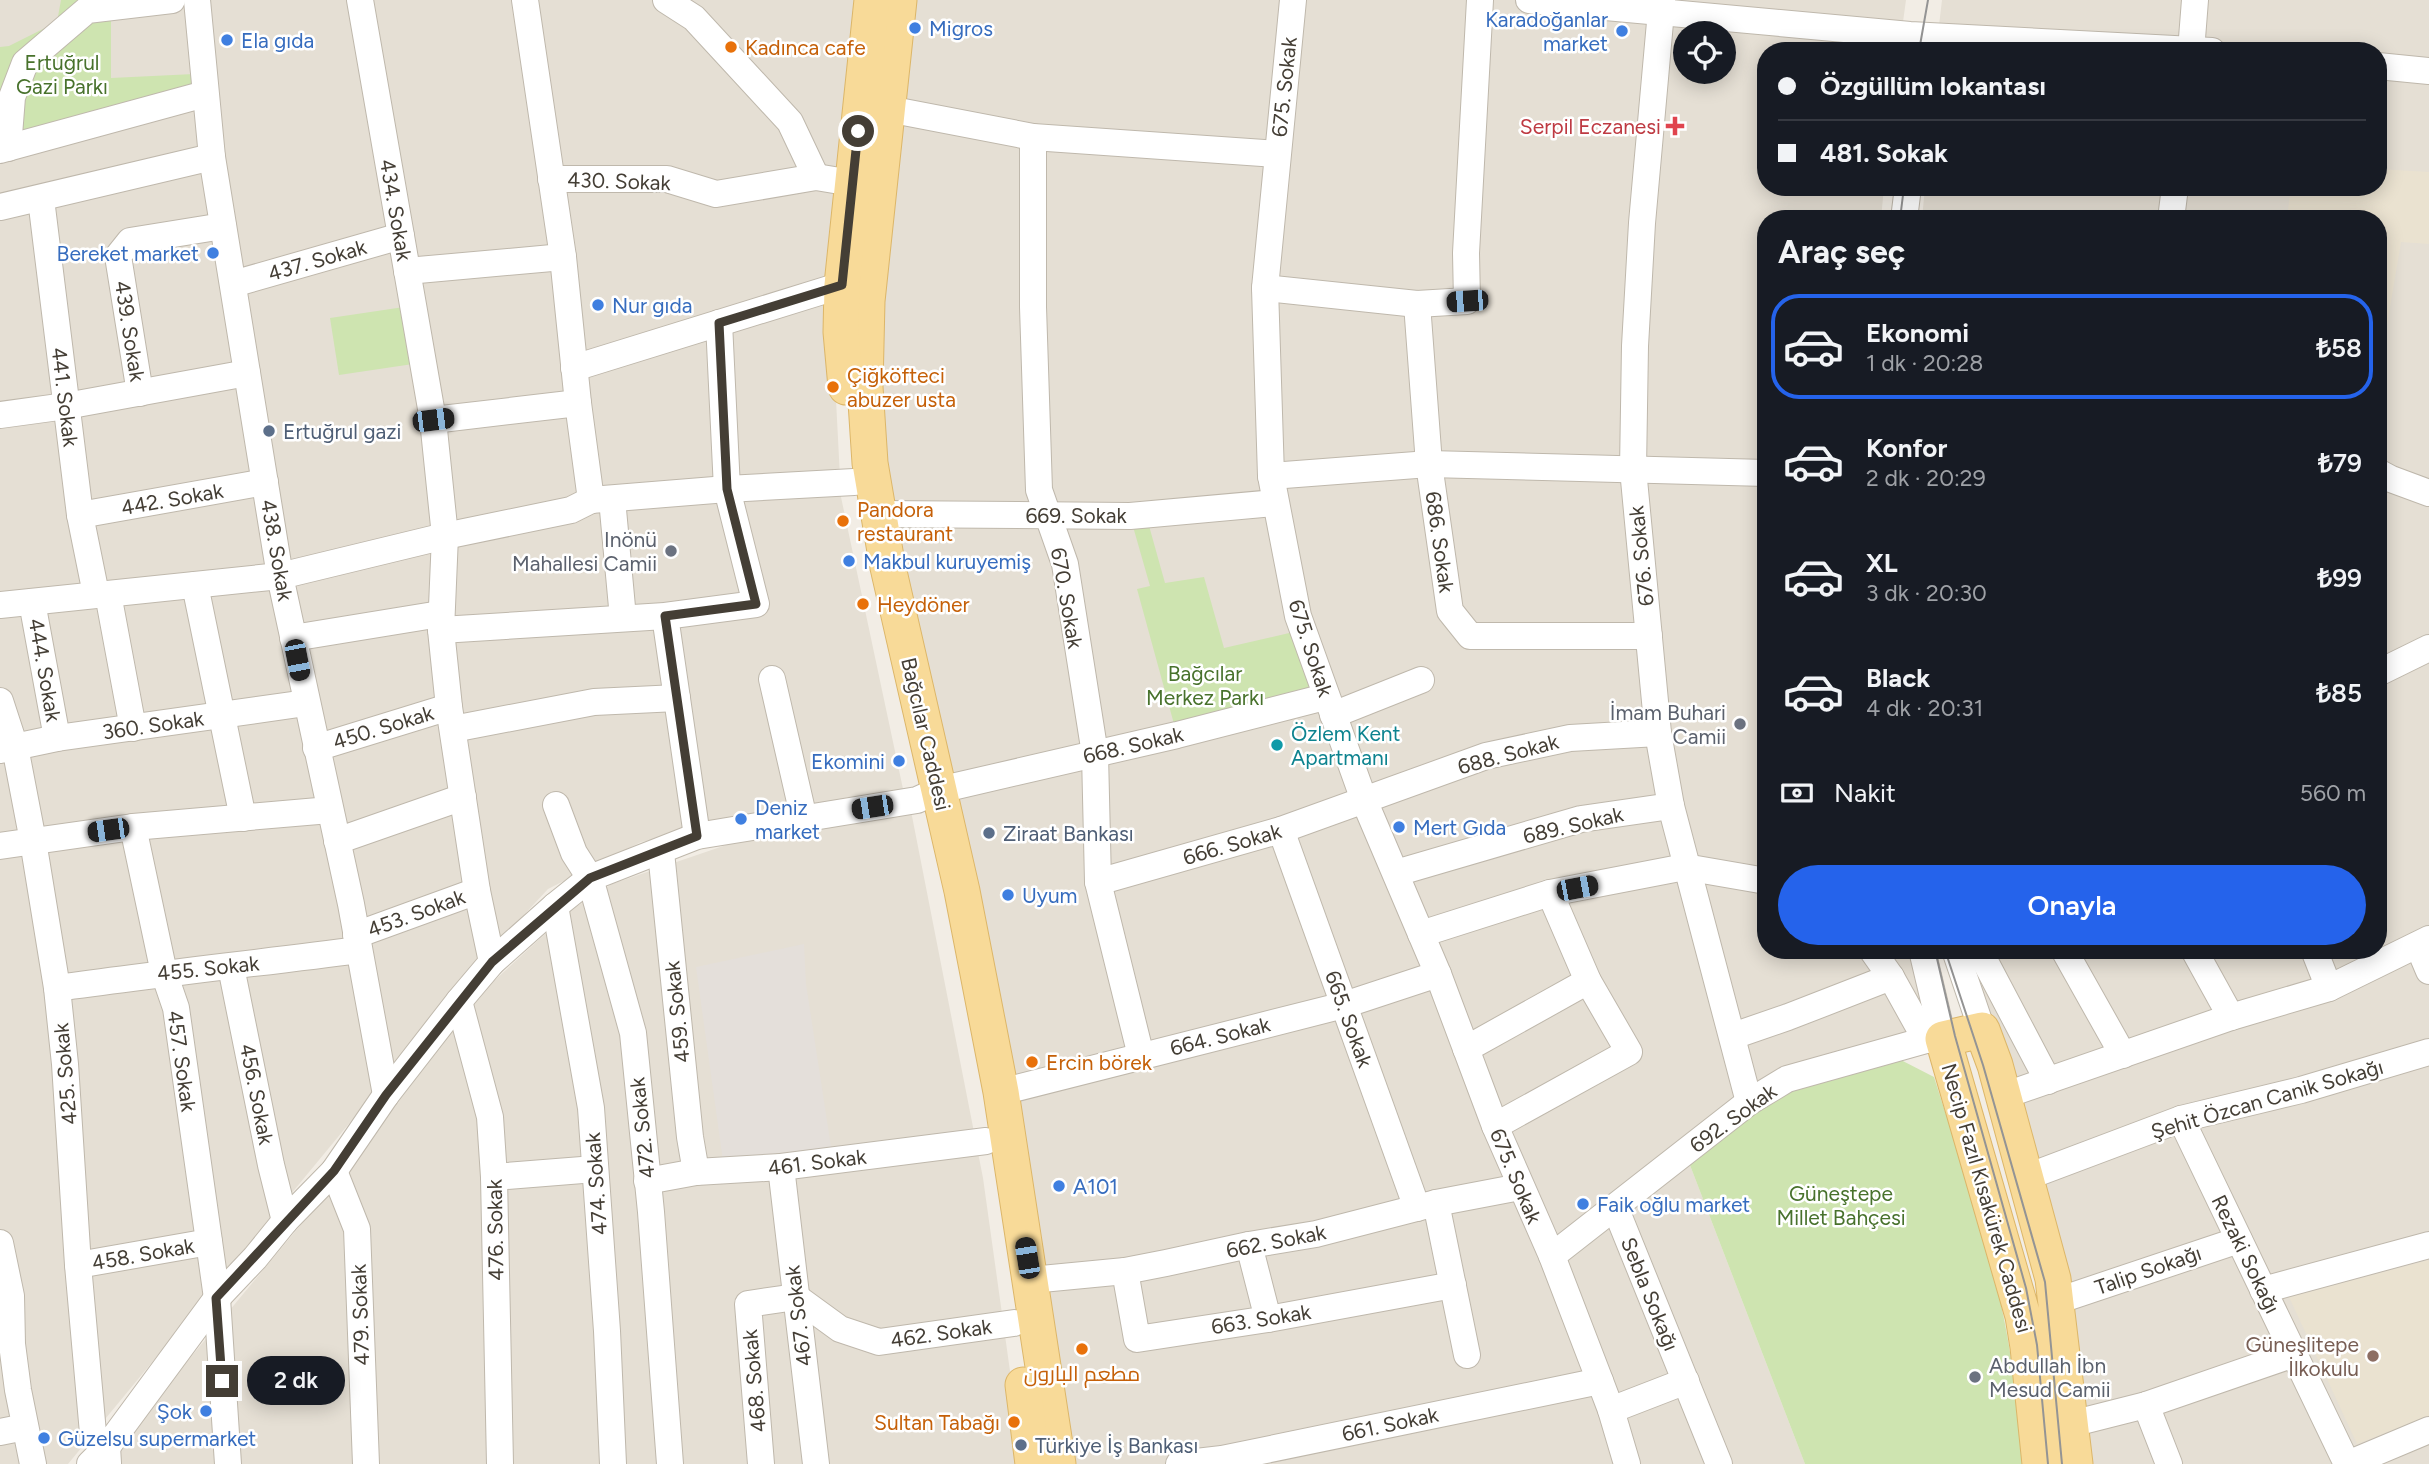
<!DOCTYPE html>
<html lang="tr">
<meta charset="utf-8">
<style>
body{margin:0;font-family:Figtree,Cairo,sans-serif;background:#20242c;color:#f1f3f6;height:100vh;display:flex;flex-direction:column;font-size:26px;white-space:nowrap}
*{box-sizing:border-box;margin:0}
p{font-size:23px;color:#9ea1a6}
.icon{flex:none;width:38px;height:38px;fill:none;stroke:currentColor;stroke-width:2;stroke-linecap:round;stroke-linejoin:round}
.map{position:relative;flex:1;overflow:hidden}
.sheet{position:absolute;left:1757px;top:210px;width:630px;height:749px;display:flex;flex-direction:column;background:#171b24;border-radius:28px;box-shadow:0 4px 18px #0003}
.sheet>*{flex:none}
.top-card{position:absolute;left:1757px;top:42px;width:630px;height:154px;border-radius:28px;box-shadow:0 4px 18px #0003;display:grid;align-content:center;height:154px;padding:0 21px;background:#171b24}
.controls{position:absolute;left:1673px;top:21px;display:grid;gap:14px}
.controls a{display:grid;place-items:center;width:63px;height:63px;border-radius:50%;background:#171b24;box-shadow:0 4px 18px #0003;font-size:35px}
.end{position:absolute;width:32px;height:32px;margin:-16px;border:9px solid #443e35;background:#fff;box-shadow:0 0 0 4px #fff}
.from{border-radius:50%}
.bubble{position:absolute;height:49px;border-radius:24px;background:#171b24;box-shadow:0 4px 18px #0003;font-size:23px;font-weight:600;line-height:49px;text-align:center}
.car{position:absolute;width:21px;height:42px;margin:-21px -10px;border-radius:9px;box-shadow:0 0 5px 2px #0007;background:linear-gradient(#222 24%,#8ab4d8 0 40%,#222 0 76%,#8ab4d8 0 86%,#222 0)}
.top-card b{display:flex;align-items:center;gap:24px;height:66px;font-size:26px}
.top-card b+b{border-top:2px solid #363941}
.top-card i{width:18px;height:18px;background:#f1f3f6}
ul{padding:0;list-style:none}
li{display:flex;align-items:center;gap:21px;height:105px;margin:0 14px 10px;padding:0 7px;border:4px solid transparent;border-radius:28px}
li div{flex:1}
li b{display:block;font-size:26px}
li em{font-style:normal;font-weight:600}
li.active{border-color:#2563eb}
li>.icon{width:63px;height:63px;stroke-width:1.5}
h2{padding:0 21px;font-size:32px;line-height:84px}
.pay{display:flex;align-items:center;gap:18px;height:77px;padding:0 21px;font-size:26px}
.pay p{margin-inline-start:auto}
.primary-button{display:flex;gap:14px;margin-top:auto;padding:14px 21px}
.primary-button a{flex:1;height:80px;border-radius:42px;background:#2563eb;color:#fff;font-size:28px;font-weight:600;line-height:80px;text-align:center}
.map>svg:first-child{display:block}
</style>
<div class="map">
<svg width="2429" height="1464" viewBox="0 0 2429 1464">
<rect width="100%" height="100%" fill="#f2ede5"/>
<g fill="#e5dfd4" fill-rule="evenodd">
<path d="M0 0H858L832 322 841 497 903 789 641 842 548 889 471 972 352 1120 68 1464H0Z"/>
<path d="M909 0H1906L1899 51H1766V187H1884L1881 219H1766V950H1911L1935 1053 1897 1058 1688 1160 1805 1464H1065L883 495 876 385ZM1685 33H1724V72H1685Z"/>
<path d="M1942 0H2429V1464H2086L1965 950H2378V219H1922L1925 187H2378V51H1936Z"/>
<path d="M911 811 983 1178 1023 1464H102L362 1151 470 1003 571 910 612 884 735 842Z"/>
</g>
<path fill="#e4dfda" d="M804 944 806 984 831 1147 723 1161 696 967Z"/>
<g fill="#eae2d0">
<path d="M2378 169 2429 172V244L2401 242 2378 378V219H2277L2288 210 2291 187H2378Z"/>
<path d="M2429 1260V1416L2357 1444 2289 1297Z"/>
</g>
<g fill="#cee4b0">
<path d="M61 0H193L194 5 111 14V78L194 74 197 91 0 140V47L9 46 57 22Z"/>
<path d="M404 307 413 364 339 375 330 318Z"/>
<path d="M1146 515 1165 583 1204 577 1224 648 1302 630 1325 697 1177 735 1137 589 1150 586 1130 516Z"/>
<path d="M1897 1058 1934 1077C1954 1142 1979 1207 1994 1273 2009 1336 2019 1399 2022 1464H1805L1688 1160 1783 1089Z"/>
</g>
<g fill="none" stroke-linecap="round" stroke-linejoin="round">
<defs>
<g id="minor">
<path d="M197 0 212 157 280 576 351 904 386 1095"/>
<path d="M360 0 433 420"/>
<path d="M666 0 694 18 790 122 816 177"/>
<path d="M1293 0 1265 288 1271 476 1298 616 1364 800 1438 974 1495 1126 1552 1256 1600 1381 1611 1410 1627 1464"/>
<path d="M1529 0 1910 35 2212 51"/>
<path d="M1662 0 1642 223 1635 346 1633 469 1658 733 1671 806 1749 1102"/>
<path d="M2191 51 2195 0"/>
<path d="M2378 66 2429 71"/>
<path d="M888 109 1033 137 1277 154"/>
<path d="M1033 137V307L1039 490 1065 564 1095 754 1098 882 1141 1056"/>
<path d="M8 148 12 97 25 63 87 10 172 0"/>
<path d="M0 150 205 94"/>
<path d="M551 179H667L716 194 816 177 852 183"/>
<path d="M41 199 80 515 96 594"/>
<path d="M0 207 212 157"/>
<path d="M1904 219 1908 187"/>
<path d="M2171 219 2175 187"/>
<path d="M407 271 563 257"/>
<path d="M233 284 401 236"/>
<path d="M1265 288 1417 304 1467 301 1466 253 1480 0"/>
<path d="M1417 304 1429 464 1450 611 1470 636H1649"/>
<path d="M574 368 842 285"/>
<path d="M140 393 118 256 130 241 223 226"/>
<path d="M0 415 66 406 247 373"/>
<path d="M2378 472 2391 479 2429 493"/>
<path d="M1271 476 1429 464 1766 473"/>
<path d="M612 499 623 618"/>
<path d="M591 500 727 489 854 482"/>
<path d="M878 514 1130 516 1274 503"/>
<path d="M80 515 265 482"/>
<path d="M195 585 243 818"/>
<path d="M108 594 133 728"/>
<path d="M32 602 57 738"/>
<path d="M0 605 280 576 445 536 571 510 591 500 578 403 563 257 525 0"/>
<path d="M665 616 697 836"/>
<path d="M441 630 665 616 756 604 727 489 719 323"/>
<path d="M293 638 440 614"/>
<path d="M2378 673 2429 648"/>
<path d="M772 679 804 819"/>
<path d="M0 701 15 747 33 841 57 988 65 1064 78 1265 93 1433 107 1447 108 1463"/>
<path d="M1333 715 1421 680"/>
<path d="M453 729 594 702 677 698"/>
<path d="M316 748 449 707"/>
<path d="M0 750 57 738 306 703"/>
<path d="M556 805 574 853 590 878 633 1033 651 1212 670 1464"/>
<path d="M133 827 164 973 176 1008 217 1298 228 1464"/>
<path d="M1281 830 1417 1208"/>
<path d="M337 841 463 797"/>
<path d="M0 846 133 827 330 810"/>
<path d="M661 852 690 1137 696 1172"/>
<path d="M1396 873 1581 819 1671 806"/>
<path d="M1098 882 1281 830 1486 756 1570 738 1658 733"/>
<path d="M555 906 591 1108 607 1331 613 1464"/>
<path d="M1421 934 1550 893 1685 867 1766 881"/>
<path d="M356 935 477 891"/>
<path d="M2418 945 2429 971"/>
<path d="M1872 950 1891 977 1926 1040"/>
<path d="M1955 950 1982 1030"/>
<path d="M1979 950 2048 1081"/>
<path d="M2064 950 2123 1055"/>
<path d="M2194 950 2231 1017"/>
<path d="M2314 950 2329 988"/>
<path d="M492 962 477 891 449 707 441 630 445 536 433 420 578 403"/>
<path d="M231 967 271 1165 285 1221"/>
<path d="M57 988C157 974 258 963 359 950"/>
<path d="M459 1001 490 1117 494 1177 500 1464"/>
<path d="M1733 1036 1788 1017 1891 977"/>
<path d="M1466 1049 1588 981"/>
<path d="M1001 1092 1344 1005 1438 974"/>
<path d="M2003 1096 2231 1017 2329 988 2429 939"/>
<path d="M2181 1119 2347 1464"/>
<path d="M1495 1126 1629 1052 1588 981 1550 893"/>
<path d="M781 1167 816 1464"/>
<path d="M334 1171 357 1229 366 1464"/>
<path d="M494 1177 595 1169"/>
<path d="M2027 1177 2181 1119 2301 1090 2429 1052"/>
<path d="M647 1181 696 1172 781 1167 986 1141"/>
<path d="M1436 1203 1467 1355"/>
<path d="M1615 1207 1719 1464"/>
<path d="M0 1243 11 1296 12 1344 18 1390 33 1464"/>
<path d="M1249 1245 1268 1319"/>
<path d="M1552 1256 1749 1102 1787 1079 1926 1040 1943 1039 1922 950"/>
<path d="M78 1265 209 1242"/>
<path d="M1125 1271 1137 1339 1268 1319 1453 1285"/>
<path d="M1031 1280 1125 1271 1166 1263 1249 1245 1316 1234 1436 1203 1520 1187"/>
<path d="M2263 1290 2429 1245"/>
<path d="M2057 1301 2239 1240"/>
<path d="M2146 1405 2169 1464"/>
<path d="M1611 1410 1686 1381"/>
<path d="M2071 1424 2146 1405 2294 1354"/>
<path d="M0 1432 25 1427"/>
<path d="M90 1464 107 1447 217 1298 255 1258 285 1221 334 1171 386 1095 459 1001 492 962 555 906 590 878 697 836 917 800 939 790 1177 735 1325 697"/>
<path d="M761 1464 748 1304 796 1297 840 1329 879 1342 1014 1323"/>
<path d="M1179 1464 1222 1459 1600 1381"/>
<path d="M2348 1464 2429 1430"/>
</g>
<g id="major">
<path d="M899 0 867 301 865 387 870 463 887 563 962 891 1001 1092 1058 1464"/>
<path d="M846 387 841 332 842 285 872 0"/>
<path d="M1023 1385 1033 1464"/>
<path d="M2040 1464 2028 1347 2023 1316 1943 1039 1982 1030 1995 1065 2053 1279 2075 1464"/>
</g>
</defs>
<use href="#minor" stroke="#bfb8ac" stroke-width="28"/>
<use href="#major" stroke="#dcb669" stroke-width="37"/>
<use href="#minor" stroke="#fff" stroke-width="26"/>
<use href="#major" stroke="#f8da98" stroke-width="35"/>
<g stroke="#949494" stroke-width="2">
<path d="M1919 51 1928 0"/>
<path d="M1900 219 1904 187"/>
<path d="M1935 950 1955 1036 2026 1288 2037 1345 2048 1464"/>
<path d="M1945 950 1983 1065 2045 1282 2062 1464"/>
</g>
</g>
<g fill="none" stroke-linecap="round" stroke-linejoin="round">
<path stroke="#443e35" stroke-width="9" d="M222 1381 216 1298 334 1171 386 1095 492 962 590 878 697 836 665 616 756 604 727 489 719 323 842 285 858 131"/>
</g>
<g fill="#3f7fe0" stroke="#fff" stroke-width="2.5">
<circle cx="915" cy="28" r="7"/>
<circle cx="1622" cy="31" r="7"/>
<circle cx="227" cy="40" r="7"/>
<circle cx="213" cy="253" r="7"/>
<circle cx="598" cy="305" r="7"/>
<circle cx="849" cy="561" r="7"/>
<circle cx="899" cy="761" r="7"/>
<circle cx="741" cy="819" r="7"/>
<circle cx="1399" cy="827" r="7"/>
<circle cx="1008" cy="895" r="7"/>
<circle cx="1059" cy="1186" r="7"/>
<circle cx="1583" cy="1204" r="7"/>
<circle cx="206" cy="1411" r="7"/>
<circle cx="44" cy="1438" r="7"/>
</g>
<g fill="#e8710a" stroke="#fff" stroke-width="2.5">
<circle cx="731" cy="47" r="7"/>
<circle cx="833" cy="387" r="7"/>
<circle cx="843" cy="521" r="7"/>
<circle cx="863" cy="604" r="7"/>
<circle cx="1032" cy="1062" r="7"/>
<circle cx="1082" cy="1349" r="7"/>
<circle cx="1014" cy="1422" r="7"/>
</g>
<path fill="#e0444e" stroke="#fff" stroke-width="2.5" d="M1671.5 115.5h7v7h7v7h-7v7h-7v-7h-7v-7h7z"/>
<g fill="#5c6f8a" stroke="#fff" stroke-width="2.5">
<circle cx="269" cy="431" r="7"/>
<circle cx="989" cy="833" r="7"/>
<circle cx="1021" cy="1445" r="7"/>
</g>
<g fill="#6b7280" stroke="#fff" stroke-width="2.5">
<circle cx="671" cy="551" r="7"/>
<circle cx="1740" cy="724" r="7"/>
<circle cx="1975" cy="1377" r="7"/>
</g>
<circle fill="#0f9aa8" stroke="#fff" stroke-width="2.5" cx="1277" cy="745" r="7"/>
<circle fill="#8d6e63" stroke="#fff" stroke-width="2.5" cx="2373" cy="1356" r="7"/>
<g text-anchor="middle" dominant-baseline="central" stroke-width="5" stroke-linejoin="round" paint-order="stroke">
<g font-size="21" fill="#366cbe" stroke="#fff" text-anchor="start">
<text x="1608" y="19" text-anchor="end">Karadoğanlar<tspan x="1608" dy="24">market</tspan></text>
<text x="929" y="28">Migros</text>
<text x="241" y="40">Ela gıda</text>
<text x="199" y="253" text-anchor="end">Bereket market</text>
<text x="612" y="305">Nur gıda</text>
<text x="863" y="561">Makbul kuruyemiş</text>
<text x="885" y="761" text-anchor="end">Ekomini</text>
<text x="755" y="807">Deniz<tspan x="755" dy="24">market</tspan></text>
<text x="1413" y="827">Mert Gıda</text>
<text x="1022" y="895">Uyum</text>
<text x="1073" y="1186">A101</text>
<text x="1597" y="1204">Faik oğlu market</text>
<text x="192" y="1411" text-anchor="end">Şok</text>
<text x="58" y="1438">Güzelsu supermarket</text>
</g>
<g font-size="21" fill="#c56008" stroke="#fff" text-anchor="start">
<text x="745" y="47">Kadınca cafe</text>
<text x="847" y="375">Çiğköfteci<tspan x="847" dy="24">abuzer usta</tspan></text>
<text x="857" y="509">Pandora<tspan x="857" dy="24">restaurant</tspan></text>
<text x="877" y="604">Heydöner</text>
<text x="1046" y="1062">Ercin börek</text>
<text x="1082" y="1373" text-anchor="middle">مطعم البارون</text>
<text x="1000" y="1422" text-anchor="end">Sultan Tabağı</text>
</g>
<g font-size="21" fill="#48722c" stroke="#fff">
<text x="62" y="62">Ertuğrul<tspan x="62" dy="24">Gazi Parkı</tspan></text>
<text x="1205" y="673">Bağcılar<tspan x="1205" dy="24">Merkez Parkı</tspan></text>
<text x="1841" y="1193">Güneştepe<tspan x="1841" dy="24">Millet Bahçesi</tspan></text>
</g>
<g font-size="21" fill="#443e35" stroke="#fff">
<text transform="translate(1284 87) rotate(-84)">675. Sokak</text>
<text transform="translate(619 181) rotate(2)">430. Sokak</text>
<text transform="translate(396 210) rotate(80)">434. Sokak</text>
<text transform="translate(317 260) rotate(-16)">437. Sokak</text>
<text transform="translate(130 331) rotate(81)">439. Sokak</text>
<text transform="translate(65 397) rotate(83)">441. Sokak</text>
<text transform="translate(172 499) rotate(-10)">442. Sokak</text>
<text x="1076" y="515">669. Sokak</text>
<text transform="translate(1440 542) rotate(82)">686. Sokak</text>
<text transform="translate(277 550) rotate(80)">438. Sokak</text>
<text transform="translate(1641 556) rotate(-96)">676. Sokak</text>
<text transform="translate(1067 598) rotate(80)">670. Sokak</text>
<text transform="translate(1311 648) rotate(72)">675. Sokak</text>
<text transform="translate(45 670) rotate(80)">444. Sokak</text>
<text transform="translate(153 725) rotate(-8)">360. Sokak</text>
<text transform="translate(383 727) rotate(-17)">450. Sokak</text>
<text transform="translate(926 734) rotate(77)">Bağcılar Caddesi</text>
<text transform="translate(1133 745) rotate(-13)">668. Sokak</text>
<text transform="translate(1508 754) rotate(-15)">688. Sokak</text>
<text transform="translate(1573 825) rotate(-13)">689. Sokak</text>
<text transform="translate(1232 844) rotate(-16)">666. Sokak</text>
<text transform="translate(416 913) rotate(-20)">453. Sokak</text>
<text transform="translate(208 968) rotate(-6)">455. Sokak</text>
<text transform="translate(677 1012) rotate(-96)">459. Sokak</text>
<text transform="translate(1349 1019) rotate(70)">665. Sokak</text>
<text transform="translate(1220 1036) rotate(-14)">664. Sokak</text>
<text transform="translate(182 1061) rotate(82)">457. Sokak</text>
<text transform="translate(65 1074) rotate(-95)">425. Sokak</text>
<text transform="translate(257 1094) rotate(79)">456. Sokak</text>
<text transform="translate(2267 1099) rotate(-16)">Şehit Özcan Canik Sokağı</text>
<text transform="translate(1733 1118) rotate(-36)">692. Sokak</text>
<text transform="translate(642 1128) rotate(-96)">472. Sokak</text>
<text transform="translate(817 1162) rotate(-7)">461. Sokak</text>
<text transform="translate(1516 1176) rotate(67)">675. Sokak</text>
<text transform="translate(596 1184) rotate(-94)">474. Sokak</text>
<text transform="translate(1987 1198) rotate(74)">Necip Fazıl Kısakürek Caddesi</text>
<text transform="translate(495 1230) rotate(-91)">476. Sokak</text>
<text transform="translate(1276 1241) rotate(-11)">662. Sokak</text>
<text transform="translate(143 1254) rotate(-10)">458. Sokak</text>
<text transform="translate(2246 1254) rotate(64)">Rezaki Sokağı</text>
<text transform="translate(2148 1270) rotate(-19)">Talip Sokağı</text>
<text transform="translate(1650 1294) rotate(68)">Sebla Sokağı</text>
<text transform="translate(360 1315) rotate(-92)">479. Sokak</text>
<text transform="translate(798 1316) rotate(-97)">467. Sokak</text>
<text transform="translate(1261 1319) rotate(-9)">663. Sokak</text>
<text transform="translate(941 1333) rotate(-8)">462. Sokak</text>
<text transform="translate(754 1381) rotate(-95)">468. Sokak</text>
<text transform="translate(1390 1424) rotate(-12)">661. Sokak</text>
</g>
<g font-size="21" fill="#be3a42" stroke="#fff" text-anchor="end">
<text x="1661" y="126">Serpil Eczanesi</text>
</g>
<g font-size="21" fill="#4e5e75" stroke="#fff" text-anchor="start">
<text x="283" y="431">Ertuğrul gazi</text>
<text x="1003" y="833">Ziraat Bankası</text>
<text x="1035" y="1445">Türkiye İş Bankası</text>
</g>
<g font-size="21" fill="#5b616d" stroke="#fff" text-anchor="end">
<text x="657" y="539">Inönü<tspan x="657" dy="24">Mahallesi Camii</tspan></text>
<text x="1726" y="712">İmam Buhari<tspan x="1726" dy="24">Camii</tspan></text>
<text x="1989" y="1365" text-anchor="start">Abdullah İbn<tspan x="1989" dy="24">Mesud Camii</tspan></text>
</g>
<g font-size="21" fill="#0d838f" stroke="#fff" text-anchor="start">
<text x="1291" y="733">Özlem Kent<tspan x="1291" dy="24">Apartmanı</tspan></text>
</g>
<g font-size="21" fill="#785e54" stroke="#fff" text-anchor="end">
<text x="2359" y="1344">Güneşlitepe<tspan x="2359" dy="24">İlkokulu</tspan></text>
</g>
</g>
</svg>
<div class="controls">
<a><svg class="icon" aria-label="locate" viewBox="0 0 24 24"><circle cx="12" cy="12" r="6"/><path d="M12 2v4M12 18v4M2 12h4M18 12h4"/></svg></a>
</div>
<i class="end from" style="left:858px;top:131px"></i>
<i class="end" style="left:222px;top:1381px"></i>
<div class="bubble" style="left:247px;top:1356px;width:98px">2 dk</div>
<i class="car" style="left:1467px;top:301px;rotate:266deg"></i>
<i class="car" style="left:433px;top:420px;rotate:83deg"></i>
<i class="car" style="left:297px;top:660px;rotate:169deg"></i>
<i class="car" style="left:872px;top:807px;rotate:261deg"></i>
<i class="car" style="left:108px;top:830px;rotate:262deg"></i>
<i class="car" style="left:1577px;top:888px;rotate:79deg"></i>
<i class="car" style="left:1027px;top:1258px;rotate:351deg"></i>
<div class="top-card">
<b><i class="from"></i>Özgüllüm lokantası</b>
<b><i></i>481. Sokak</b>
</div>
<section class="sheet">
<h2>Araç seç</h2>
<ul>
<li class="active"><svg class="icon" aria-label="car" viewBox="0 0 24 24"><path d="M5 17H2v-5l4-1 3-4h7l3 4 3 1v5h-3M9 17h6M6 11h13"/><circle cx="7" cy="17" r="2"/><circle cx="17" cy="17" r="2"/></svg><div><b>Ekonomi</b><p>1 dk · 20:28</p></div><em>₺58</em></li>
<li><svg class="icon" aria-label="car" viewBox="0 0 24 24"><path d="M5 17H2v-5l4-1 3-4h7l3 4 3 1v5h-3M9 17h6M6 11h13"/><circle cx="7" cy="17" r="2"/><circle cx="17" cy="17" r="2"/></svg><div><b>Konfor</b><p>2 dk · 20:29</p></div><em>₺79</em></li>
<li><svg class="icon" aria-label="car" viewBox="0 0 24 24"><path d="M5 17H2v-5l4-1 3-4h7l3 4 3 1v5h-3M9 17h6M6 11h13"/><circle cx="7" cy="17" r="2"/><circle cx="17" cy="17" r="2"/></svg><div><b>XL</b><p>3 dk · 20:30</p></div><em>₺99</em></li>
<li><svg class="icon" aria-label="car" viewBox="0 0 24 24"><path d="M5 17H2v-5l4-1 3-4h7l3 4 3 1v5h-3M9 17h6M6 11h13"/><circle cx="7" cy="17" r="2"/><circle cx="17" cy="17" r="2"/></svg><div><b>Black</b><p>4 dk · 20:31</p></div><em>₺85</em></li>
</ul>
<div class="pay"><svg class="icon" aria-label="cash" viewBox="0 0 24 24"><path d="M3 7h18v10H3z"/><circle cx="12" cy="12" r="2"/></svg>Nakit<p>560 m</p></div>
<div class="primary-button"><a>Onayla</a></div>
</section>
</div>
